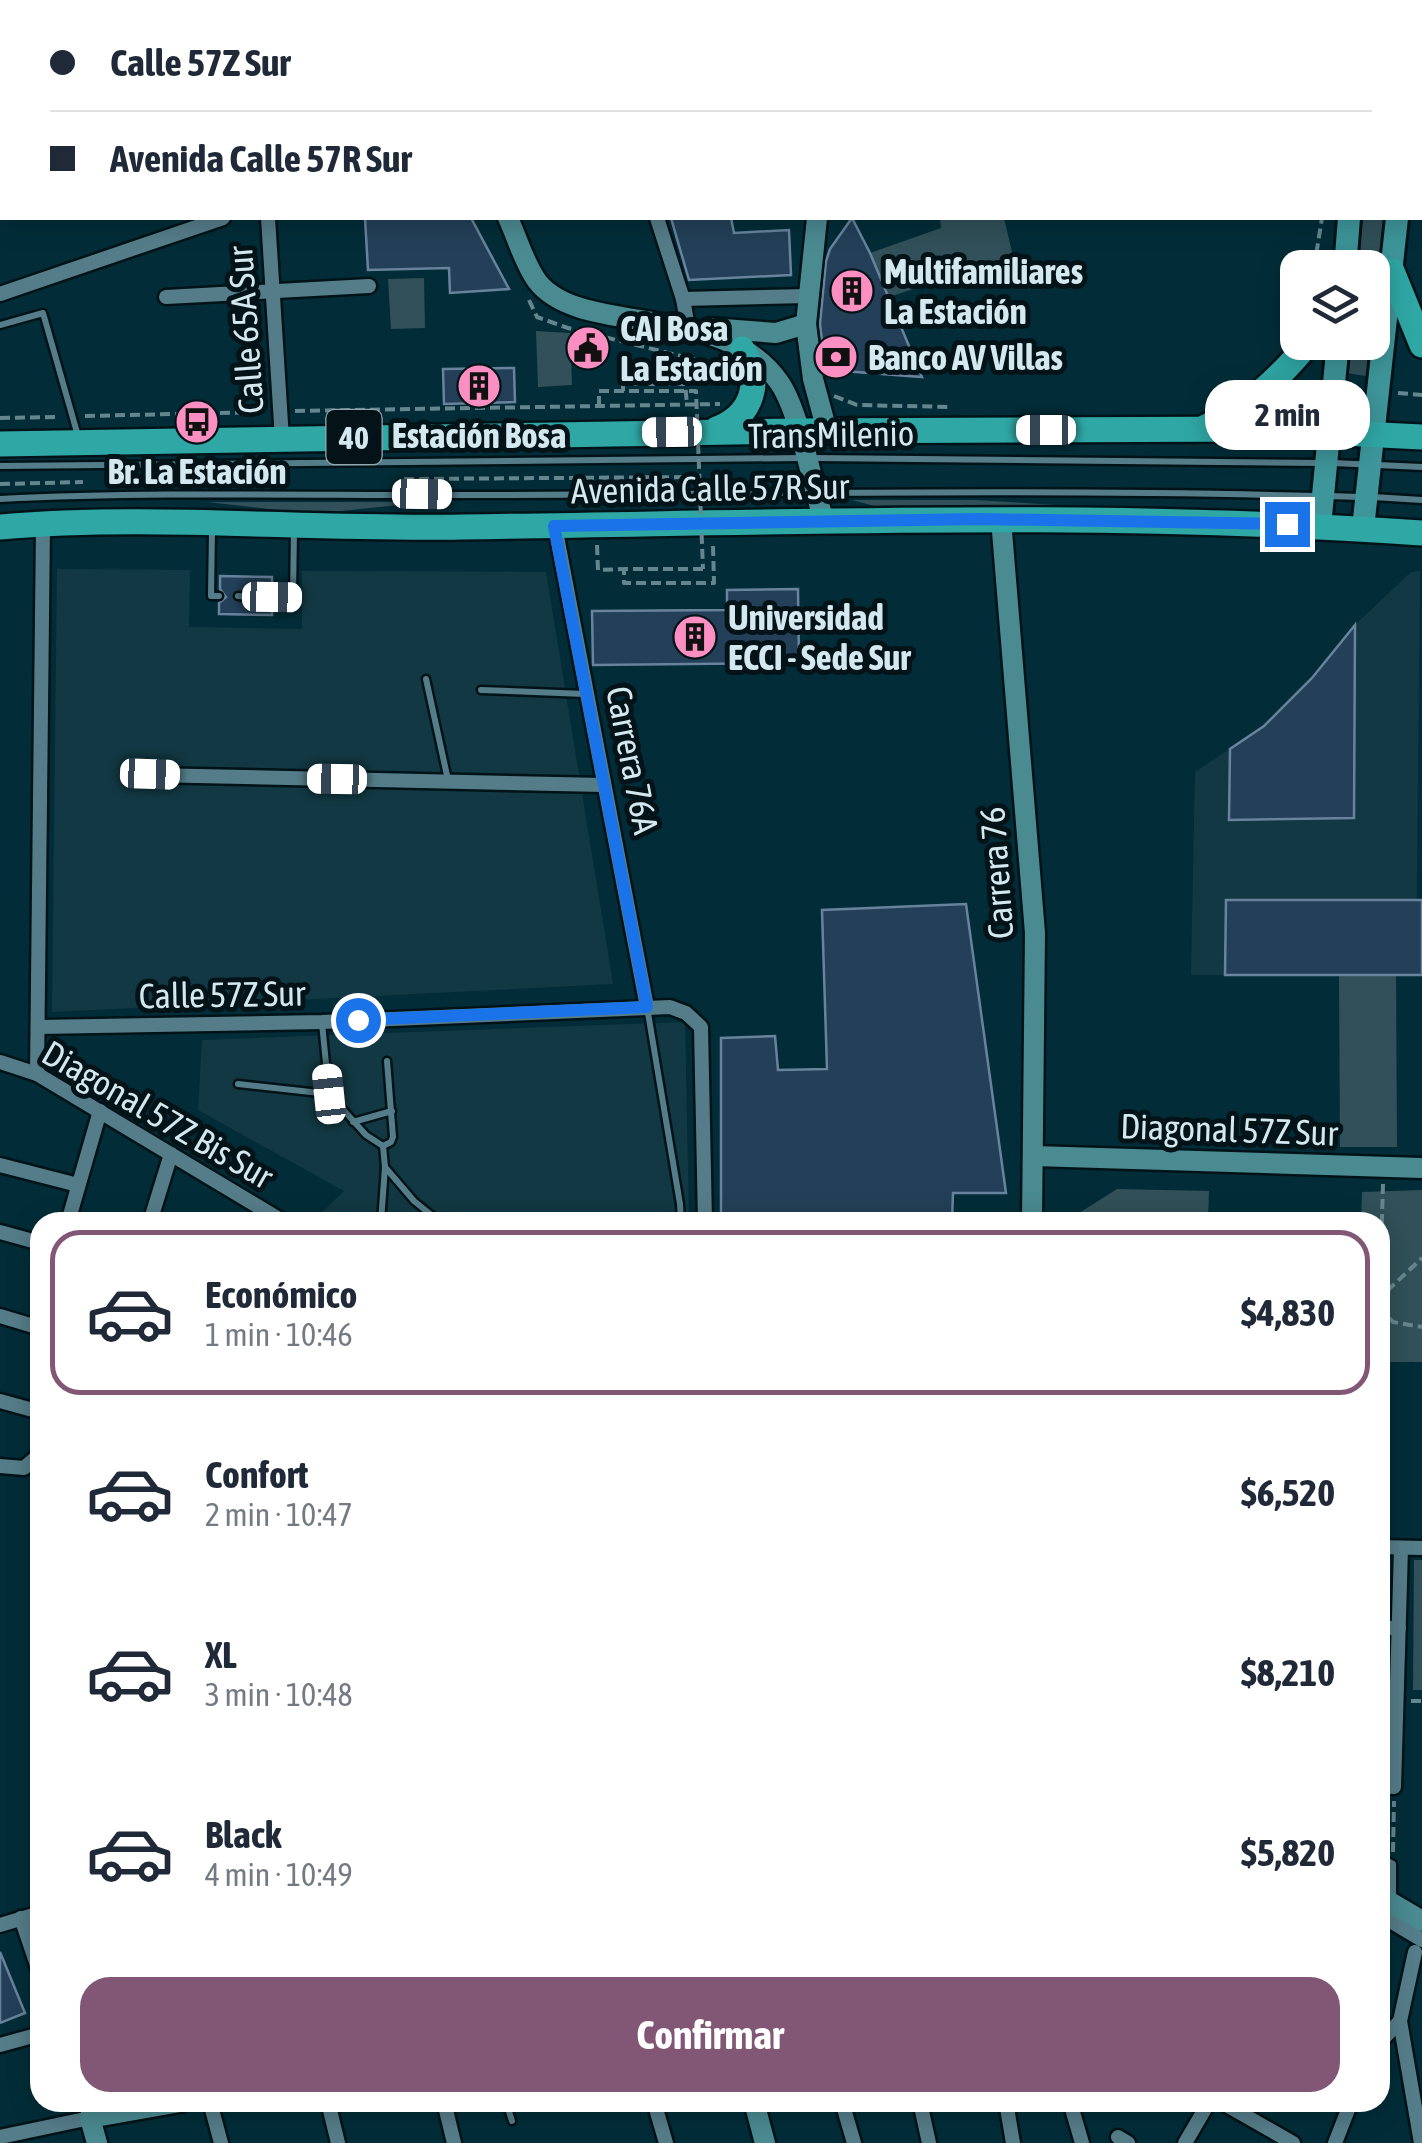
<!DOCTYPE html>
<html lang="es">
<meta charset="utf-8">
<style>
body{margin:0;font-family:"Asap Condensed",sans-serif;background:#f2f2f3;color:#1f2937;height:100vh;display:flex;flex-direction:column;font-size:38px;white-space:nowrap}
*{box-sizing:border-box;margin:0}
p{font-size:32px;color:#747a83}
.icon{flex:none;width:55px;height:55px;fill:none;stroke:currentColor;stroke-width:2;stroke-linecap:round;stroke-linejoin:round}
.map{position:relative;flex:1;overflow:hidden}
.details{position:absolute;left:30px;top:1212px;width:1360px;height:900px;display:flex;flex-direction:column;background:#fff;border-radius:30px;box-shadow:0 5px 25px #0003}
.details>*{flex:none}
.hud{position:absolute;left:0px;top:0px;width:1422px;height:220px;box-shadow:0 5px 25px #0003;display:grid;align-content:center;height:220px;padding:0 50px;background:#fff}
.tools{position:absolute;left:1280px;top:250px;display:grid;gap:20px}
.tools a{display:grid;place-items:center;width:110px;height:110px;border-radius:20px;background:#fff;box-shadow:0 5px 25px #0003;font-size:50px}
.end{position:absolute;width:45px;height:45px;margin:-22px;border:12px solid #1a73e8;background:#fff;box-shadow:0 0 0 5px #fff}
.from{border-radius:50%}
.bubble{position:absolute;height:70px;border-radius:30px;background:#fff;box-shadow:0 5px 25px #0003;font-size:32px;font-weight:700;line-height:70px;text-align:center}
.car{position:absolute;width:30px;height:60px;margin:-30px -15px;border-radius:12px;box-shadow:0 0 8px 2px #0007;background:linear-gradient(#fff 24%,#345 0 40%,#fff 0 76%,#345 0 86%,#fff 0)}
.hud b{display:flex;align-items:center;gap:35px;height:95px;font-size:38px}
.hud b+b{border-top:2px solid #e0e1e3}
.hud i{width:25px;height:25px;background:#1f2937}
ul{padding:18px 0 0;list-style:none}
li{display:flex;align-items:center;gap:30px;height:165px;margin:0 20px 15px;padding:0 30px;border:5px solid transparent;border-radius:30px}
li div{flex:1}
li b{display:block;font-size:38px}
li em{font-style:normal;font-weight:700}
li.selected{border-color:#825776}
li>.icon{width:90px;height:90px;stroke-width:1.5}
.button{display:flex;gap:20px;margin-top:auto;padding:20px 50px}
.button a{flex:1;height:115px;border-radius:30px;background:#825776;color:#fff;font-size:40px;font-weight:700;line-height:115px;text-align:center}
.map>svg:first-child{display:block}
</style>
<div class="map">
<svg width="1422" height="2143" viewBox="0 0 1422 2143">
<rect width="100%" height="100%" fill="#022d38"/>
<g fill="#123943">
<path d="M57 569 190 570 189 627 302 629V571L546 572 613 984 52 1012Z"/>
<path d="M1420 571 1416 975H1191L1195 772 1264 726 1312 678 1355 625 1411 572Z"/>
<path d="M685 1022 689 1222H312L344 1191 198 1110 202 1040Z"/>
</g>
<g fill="#315059">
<path d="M940 218H1004L1013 256 889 297 870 253 941 228Z"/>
<path d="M1363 218H1386L1373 377 1346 373 1349 343 1372 342V268L1357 267Z"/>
<path d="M424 278 425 328 391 329 388 279Z"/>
<path d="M536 331 570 333 572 385 538 387Z"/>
<path d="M852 500H975L1057 505V509L882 508Z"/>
<path d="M207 502H428L312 514Z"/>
<path d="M1396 975 1397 1147H1340L1339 976Z"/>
<path d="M1117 1189 1209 1191 1208 1222H1065Z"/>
<path d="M1422 1190V1362H1380V1222H1361L1362 1192Z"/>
<path d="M1414 1560H1422V1690H1413Z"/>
</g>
<g fill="#234058" stroke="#69839c" stroke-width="2.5">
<path d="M365 218H471L509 289 450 293 449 268 368 270Z"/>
<path d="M671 218H731L734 233 789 230 791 275 689 280Z"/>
<path d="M852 218 870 253 922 377 830 370 824 358 820 324 826 261 830 249Z"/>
<path d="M514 368 515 402 444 404 443 369Z"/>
<path d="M220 576 272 577V590L265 596 272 604V615L219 614V603L226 597 220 589Z"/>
<path d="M798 589 799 663 593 665 592 611 727 610V590Z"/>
<path d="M1355 625 1354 818 1229 820 1230 749 1264 726 1312 678Z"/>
<path d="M1226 900H1422V975H1225Z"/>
<path d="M966 904 1006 1193H953L952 1222 721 1220V1038L775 1036 778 1070 827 1069 822 910Z"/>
<path d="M0 1952 25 2013 0 2023Z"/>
</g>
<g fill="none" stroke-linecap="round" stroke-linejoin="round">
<defs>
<g id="lane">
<path d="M0 88H2"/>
<path d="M1420 128 1422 129"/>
<path d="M0 144H2"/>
<path d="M1420 147H1422"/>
<path d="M1420 159H1422"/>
<path d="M0 325 43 313 78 436"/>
<path d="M813 458 1321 463"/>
<path d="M1333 463 1422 467"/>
<path d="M0 466 801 458"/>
<path d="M1328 496 1361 497"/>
<path d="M1373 497 1422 500"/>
<path d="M0 499C164 491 328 496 491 495 766 494 1041 489 1316 496"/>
<path d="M212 531 211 596H219"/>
<path d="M238 596 253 597"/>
<path d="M272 597H293L294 530"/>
<path d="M426 679 448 780"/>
<path d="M481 690 585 694"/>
<path d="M647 1007 680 1204 681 1222"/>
<path d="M322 1023 329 1094 366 1135 383 1146 391 1142 393 1137 387 1061"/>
<path d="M238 1084 329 1094"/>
<path d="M353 1122 392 1111"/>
<path d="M385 1167 414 1201 440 1222"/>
<path d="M381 1222 385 1167 383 1146"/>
<path d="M1380 1857 1393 1864V1898"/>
<path d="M506 2102 512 2121"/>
</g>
<g id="street">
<path d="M226 0V2"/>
<path d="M590 0 591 2"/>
<path d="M1013 0 1014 2"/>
<path d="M1215 0 1216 2"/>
<path d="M560 2 567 0"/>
<path d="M268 218 282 439"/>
<path d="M657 218 683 299 688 327"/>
<path d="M0 294 223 218"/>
<path d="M166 297 369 286"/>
<path d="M683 299 808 296"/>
<path d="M555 526 647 1007"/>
<path d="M150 775 604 785"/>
<path d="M38 1027 322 1022 670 1007 686 1013 701 1027 705 1222"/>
<path d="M0 1062 37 1074 284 1222"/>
<path d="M37 1074 43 525"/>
<path d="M0 1165 78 1185"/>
<path d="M68 1222 100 1111"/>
<path d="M150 1222 171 1154"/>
<path d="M0 1232 40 1243"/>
<path d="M0 1316 40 1328"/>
<path d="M0 1401 40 1412"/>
<path d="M0 1466 24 1468 40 1454"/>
<path d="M1380 1547 1422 1548"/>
<path d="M1380 1628H1399"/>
<path d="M1380 1786 1394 1787 1401 1548"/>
<path d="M1380 1915 1422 1940"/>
<path d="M21 1918 40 1974"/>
<path d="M0 1925 40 1913"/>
<path d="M1415 1952 1400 2021 1421 2143"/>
<path d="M1380 2042 1400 2021"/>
<path d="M0 2045 40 2034"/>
<path d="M210 2102 221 2143"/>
<path d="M328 2102 338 2143"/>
<path d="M444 2102 454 2143"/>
<path d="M654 2102 666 2143"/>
<path d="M842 2102 854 2143"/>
<path d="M920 2102 929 2143"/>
<path d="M1006 2102 1013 2143"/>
<path d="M1070 2102 1082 2143"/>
<path d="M1221 2102 1293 2143"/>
<path d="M0 2137 90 2118 85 2102"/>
<path d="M1118 2137 1128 2143"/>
<path d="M1185 2143 1209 2102"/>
<path d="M1335 2143 1351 2102"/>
</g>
<g id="secondary">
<path d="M412 0 413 2"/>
<path d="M732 0 734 2"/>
<path d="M71 2 113 0"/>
<path d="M0 7H2"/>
<path d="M508 218C517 237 524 263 537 281 580 338 722 300 779 382 799 410 812 484 824 521"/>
<path d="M817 218 806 324 813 379 827 431"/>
<path d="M710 328 776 333 806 324"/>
<path d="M1001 519 1035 933 1032 1222"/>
<path d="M1034 1156 1422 1168"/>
<path d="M1380 1896 1422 1921"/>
<path d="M754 2102 765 2143"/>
<path d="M97 2143 90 2118 180 2102"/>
</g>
<g id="primary">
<path d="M1349 0V2"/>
<path d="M1400 0V2"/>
<path d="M1345 268 1349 218"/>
<path d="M1320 526 1338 342"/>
<path d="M1363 528 1397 218"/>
</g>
<g id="highway">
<path d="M1392 271 1422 345"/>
<path d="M1206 427C1248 408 1280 378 1309 342"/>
<path d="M717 429C753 415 763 381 742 349"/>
<path d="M0 444 797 431 1261 429 1422 437"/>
<path d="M0 527C150 514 309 530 461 527 782 523 1102 510 1422 533"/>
</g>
</defs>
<use href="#lane" stroke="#011319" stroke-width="11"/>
<use href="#street" stroke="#011319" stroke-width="19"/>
<use href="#secondary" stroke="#011319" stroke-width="25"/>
<use href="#primary" stroke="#011319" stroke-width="28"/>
<use href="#highway" stroke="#011319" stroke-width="30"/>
<g stroke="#66868f" stroke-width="4" stroke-dasharray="10 5" stroke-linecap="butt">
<path d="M1323 0V2"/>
<path d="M1314 268 1322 218"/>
<path d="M529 300 537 317 568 328 713 364 729 375"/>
<path d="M683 360 687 405"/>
<path d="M1398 393 1422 395"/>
<path d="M834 396 857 405 952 407"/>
<path d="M599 406V391H623"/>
<path d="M295 411 720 404"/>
<path d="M85 416 265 412"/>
<path d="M0 418 60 417"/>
<path d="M404 479 699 477"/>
<path d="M206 481 281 480"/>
<path d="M0 484 83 482"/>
<path d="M597 545 598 570 623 569"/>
<path d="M703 569H624V583H714L713 546"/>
<path d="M1380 1284 1383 1184"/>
<path d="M1380 1304 1386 1292 1422 1258"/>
<path d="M1380 1307 1393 1322 1422 1327"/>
<path d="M1411 1701H1422"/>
<path d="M1393 1852 1394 1801"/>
</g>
<use href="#lane" stroke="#557d89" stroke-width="6"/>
<use href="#street" stroke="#557d89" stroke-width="14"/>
<use href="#secondary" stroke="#4a8a91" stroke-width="20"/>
<use href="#primary" stroke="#3e969a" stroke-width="22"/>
<use href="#highway" stroke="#2fa7a5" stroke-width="25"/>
<path stroke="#66868f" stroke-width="4" stroke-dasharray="10 5" stroke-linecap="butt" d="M685 384H623V391H696L703 569"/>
</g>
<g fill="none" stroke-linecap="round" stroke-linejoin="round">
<path stroke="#1a73e8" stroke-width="12" d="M358 1020 647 1007 554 526 979 519 1287 524"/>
</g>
<defs>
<symbol id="building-disc" viewBox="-11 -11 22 22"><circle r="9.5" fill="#fc8fc2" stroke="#041318"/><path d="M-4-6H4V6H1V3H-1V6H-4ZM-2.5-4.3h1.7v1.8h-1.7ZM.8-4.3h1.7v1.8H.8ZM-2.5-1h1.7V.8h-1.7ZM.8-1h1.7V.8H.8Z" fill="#111"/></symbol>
<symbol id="civic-disc" viewBox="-11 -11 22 22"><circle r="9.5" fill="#fc8fc2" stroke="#041318"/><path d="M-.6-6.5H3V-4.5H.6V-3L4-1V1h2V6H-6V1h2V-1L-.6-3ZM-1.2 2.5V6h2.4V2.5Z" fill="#111"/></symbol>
<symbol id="bank-disc" viewBox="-11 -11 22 22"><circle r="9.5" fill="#fc8fc2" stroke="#041318"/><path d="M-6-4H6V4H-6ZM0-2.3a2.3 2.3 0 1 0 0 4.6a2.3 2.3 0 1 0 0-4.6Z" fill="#111"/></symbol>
<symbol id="bus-disc" viewBox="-11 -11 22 22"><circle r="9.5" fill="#fc8fc2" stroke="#041318"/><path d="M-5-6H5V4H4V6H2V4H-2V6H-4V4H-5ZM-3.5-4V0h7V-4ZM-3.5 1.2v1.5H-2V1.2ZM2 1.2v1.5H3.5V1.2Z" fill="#111"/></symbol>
</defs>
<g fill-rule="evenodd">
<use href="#building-disc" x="827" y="266" width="50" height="50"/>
<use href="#civic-disc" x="563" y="323" width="50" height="50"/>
<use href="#bank-disc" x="811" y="332" width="50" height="50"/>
<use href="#building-disc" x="454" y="361" width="50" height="50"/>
<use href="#bus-disc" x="172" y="397" width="50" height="50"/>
<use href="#building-disc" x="670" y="612" width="50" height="50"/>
</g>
<g text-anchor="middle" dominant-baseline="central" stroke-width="10" stroke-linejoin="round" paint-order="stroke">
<rect fill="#041318" stroke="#96a8ae" stroke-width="2.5" x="326.5" y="410" width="55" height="54" rx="8"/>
<g font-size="32" font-weight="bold" fill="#d4e8ef">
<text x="354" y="437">40</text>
</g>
<g font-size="35" font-weight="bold" fill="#d4e8ef" stroke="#041318" text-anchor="start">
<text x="884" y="271">Multifamiliares<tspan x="884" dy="40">La Estación</tspan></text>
<text x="620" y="328">CAI Bosa<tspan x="620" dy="40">La Estación</tspan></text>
<text x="868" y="357">Banco AV Villas</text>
<text x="479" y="435" text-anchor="middle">Estación Bosa</text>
<text x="197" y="471" text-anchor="middle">Br. La Estación</text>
<text x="728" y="617">Universidad<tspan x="728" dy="40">ECCI - Sede Sur</tspan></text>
</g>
<g font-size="35" fill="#d4e8ef" stroke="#041318">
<text transform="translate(245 330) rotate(-94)">Calle 65A Sur</text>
<text transform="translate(831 434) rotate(-1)">TransMilenio</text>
<text transform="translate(710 488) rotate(-1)">Avenida Calle 57R Sur</text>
<text transform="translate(633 760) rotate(79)">Carrera 76A</text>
<text transform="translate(996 873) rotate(-94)">Carrera 76</text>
<text transform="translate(222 994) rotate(-1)">Calle 57Z Sur</text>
<text transform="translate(158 1114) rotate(30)">Diagonal 57Z Bis Sur</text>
<text transform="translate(1229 1129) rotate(2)">Diagonal 57Z Sur</text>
</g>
</g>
</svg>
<div class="tools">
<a><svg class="icon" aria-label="layers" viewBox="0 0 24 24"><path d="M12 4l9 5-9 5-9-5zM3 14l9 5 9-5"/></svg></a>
</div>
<i class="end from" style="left:358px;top:1020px"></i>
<i class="end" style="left:1287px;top:524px"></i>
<div class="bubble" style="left:1205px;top:380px;width:165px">2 min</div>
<i class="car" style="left:1046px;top:430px;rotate:270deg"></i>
<i class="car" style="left:672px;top:432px;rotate:269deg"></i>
<i class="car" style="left:422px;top:494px;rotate:91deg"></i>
<i class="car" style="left:272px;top:597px;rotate:91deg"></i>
<i class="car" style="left:150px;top:774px;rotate:92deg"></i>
<i class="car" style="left:337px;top:779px;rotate:271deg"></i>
<i class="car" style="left:329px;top:1094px;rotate:354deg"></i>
<div class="hud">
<b><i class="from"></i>Calle 57Z Sur</b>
<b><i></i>Avenida Calle 57R Sur</b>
</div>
<section class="details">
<ul>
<li class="selected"><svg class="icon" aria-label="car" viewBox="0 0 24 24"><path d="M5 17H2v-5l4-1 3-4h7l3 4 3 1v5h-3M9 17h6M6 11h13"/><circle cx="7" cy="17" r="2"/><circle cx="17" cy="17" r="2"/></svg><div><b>Económico</b><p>1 min · 10:46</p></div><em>$4,830</em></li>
<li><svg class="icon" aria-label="car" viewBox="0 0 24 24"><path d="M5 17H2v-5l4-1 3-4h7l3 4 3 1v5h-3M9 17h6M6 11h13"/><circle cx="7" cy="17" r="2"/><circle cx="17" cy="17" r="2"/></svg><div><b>Confort</b><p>2 min · 10:47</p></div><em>$6,520</em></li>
<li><svg class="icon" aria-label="car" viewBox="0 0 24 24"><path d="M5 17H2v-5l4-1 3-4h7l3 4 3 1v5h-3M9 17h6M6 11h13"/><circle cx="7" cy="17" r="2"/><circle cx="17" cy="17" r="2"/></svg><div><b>XL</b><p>3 min · 10:48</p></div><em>$8,210</em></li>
<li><svg class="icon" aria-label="car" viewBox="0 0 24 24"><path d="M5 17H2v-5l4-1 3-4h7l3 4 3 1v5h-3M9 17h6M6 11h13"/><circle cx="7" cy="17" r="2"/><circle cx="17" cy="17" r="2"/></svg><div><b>Black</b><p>4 min · 10:49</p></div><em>$5,820</em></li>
</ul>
<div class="button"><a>Confirmar</a></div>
</section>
</div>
